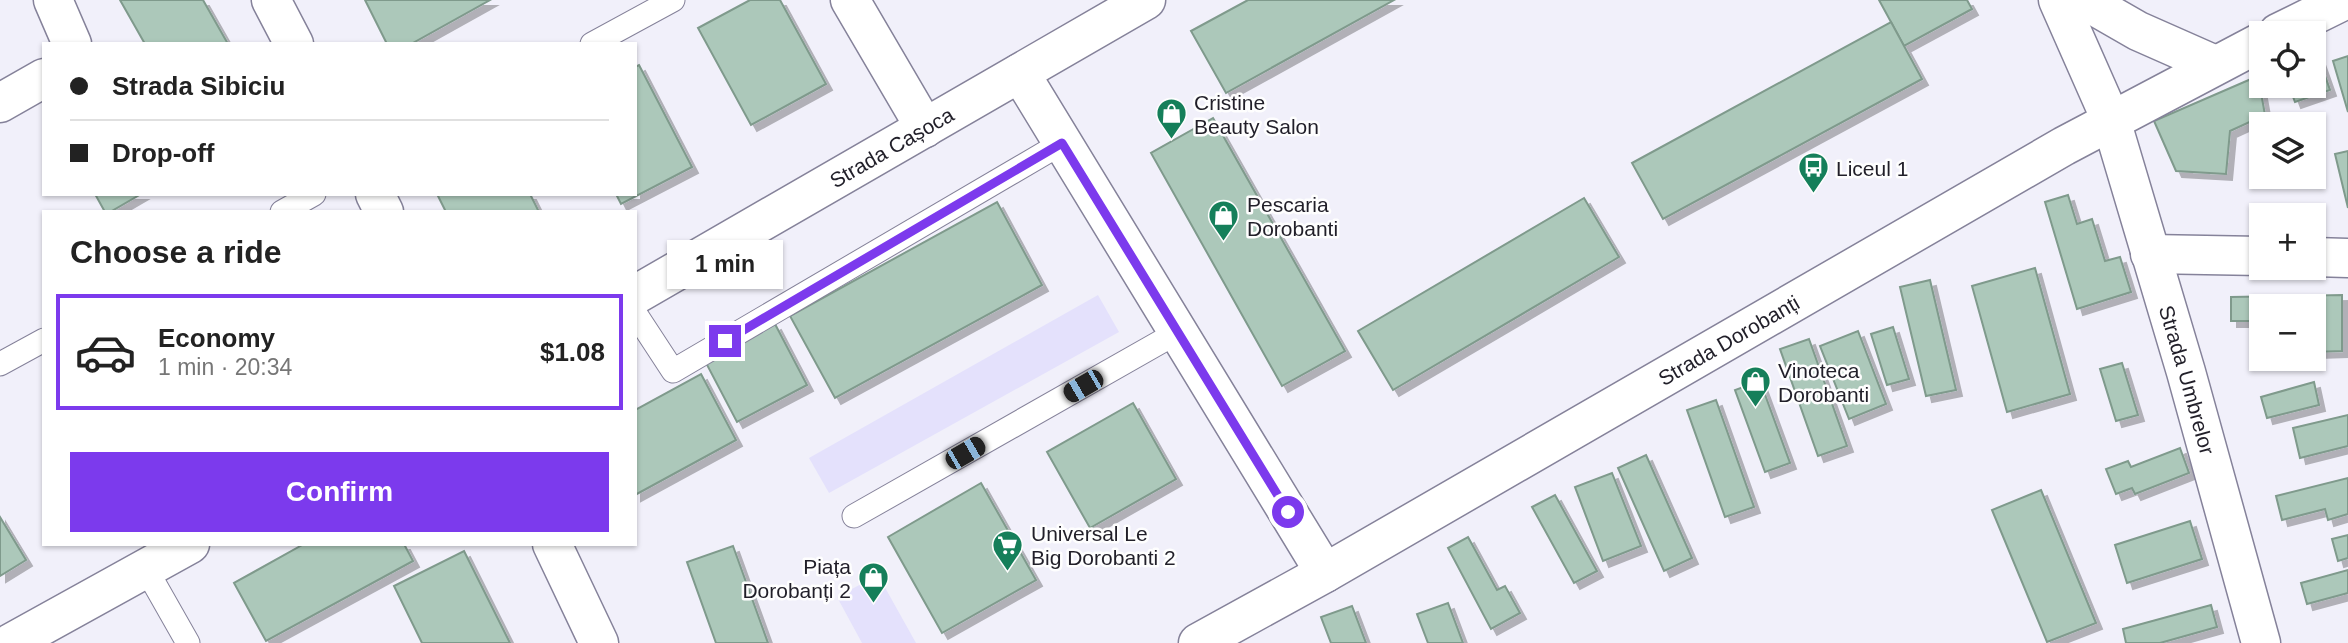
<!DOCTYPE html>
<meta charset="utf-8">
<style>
body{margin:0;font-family:Helvetica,sans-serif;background:#f6f6f6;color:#222;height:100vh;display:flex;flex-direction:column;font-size:26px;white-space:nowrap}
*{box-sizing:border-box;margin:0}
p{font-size:23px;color:#767676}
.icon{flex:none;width:38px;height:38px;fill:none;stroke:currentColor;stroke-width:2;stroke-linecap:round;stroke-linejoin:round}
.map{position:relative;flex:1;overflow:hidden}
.sheet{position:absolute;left:42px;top:210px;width:595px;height:336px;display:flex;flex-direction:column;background:#fff;border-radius:0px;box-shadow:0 2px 5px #0004}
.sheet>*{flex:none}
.banner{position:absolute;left:42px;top:42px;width:595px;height:154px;border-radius:0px;box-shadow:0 2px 5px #0004;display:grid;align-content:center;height:154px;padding:0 28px;background:#fff}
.fabs{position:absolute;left:2249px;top:21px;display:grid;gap:14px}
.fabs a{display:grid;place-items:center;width:77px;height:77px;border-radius:0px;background:#fff;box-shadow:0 2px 5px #0004;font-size:35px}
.end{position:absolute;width:32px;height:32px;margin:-16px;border:9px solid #7c3aed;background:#fff;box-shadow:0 0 0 4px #fff}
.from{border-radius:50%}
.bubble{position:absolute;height:49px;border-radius:0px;background:#fff;box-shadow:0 2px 5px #0004;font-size:23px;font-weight:700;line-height:49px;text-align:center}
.car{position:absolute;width:21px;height:42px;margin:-21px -10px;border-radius:9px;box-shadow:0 0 5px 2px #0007;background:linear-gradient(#222 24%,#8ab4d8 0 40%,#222 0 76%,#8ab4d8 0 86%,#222 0)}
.banner b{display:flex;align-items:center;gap:24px;height:66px;font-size:26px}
.banner b+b{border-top:2px solid #e0e0e0}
.banner i{width:18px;height:18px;background:#222}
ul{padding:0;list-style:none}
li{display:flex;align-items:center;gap:21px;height:116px;margin:0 14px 10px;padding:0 14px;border:4px solid #e0e0e0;border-radius:0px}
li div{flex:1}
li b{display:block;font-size:26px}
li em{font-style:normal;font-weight:700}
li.current{border-color:#7c3aed}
li>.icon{width:63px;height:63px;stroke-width:1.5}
h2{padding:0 28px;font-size:32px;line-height:84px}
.cta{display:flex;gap:14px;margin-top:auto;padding:14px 28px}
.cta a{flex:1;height:80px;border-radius:0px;background:#7c3aed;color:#fff;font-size:28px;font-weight:700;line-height:80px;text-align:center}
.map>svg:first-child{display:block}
</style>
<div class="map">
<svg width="2348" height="643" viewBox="0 0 2348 643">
<defs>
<filter id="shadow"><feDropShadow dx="6" dy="6" stdDeviation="0" flood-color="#0004"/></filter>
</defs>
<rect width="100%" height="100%" fill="#f1f0fa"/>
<g fill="#e4e1fc">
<path d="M1098 295 1119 332 829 493 809 458Z"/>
<path d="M878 575 916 643H862L837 597Z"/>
</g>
<g fill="#acc8ba" stroke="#7f9a8c" stroke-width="2" filter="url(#shadow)">
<path d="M120 0H203L228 44H145Z"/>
<path d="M365 0H490L411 44H387Z"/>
<path d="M750 0H780L826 84 751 125 698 28Z"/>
<path d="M1248 0H1394L1226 93 1191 31Z"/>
<path d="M1879 0H1967L1972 9 1904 46Z"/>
<path d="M1891 22 1922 79 1663 219 1632 163Z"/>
<path d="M2317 53 2330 90 2295 102 2289 86H2314V54Z"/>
<path d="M2348 56V112L2333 61Z"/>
<path d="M639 65 692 167 621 204 616 194H635V67Z"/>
<path d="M2258 76 2265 115 2230 131 2226 174 2176 171 2154 121Z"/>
<path d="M1213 118 1345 351 1282 386 1151 153Z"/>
<path d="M2348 151V208L2335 154Z"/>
<path d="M95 194H141L110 212H105Z"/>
<path d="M437 194H530L539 212H446Z"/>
<path d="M2068 195 2077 224 2092 219 2105 261 2120 257 2131 292 2077 309 2045 202Z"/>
<path d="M1584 198 1619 257 1393 390 1358 331Z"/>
<path d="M997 202 1042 285 835 398 790 316Z"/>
<path d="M2035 268 2070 394 2007 412 1972 286Z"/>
<path d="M1930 280 1956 390 1926 396 1900 287Z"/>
<path d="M2342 295V351L2314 352V306H2261V337V321H2231V297Z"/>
<path d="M775 324 807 385 737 422 705 361Z"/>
<path d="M1893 327 1909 379 1887 385 1871 334Z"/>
<path d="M1858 331 1886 404 1849 419 1820 346Z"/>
<path d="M1809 339 1847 446 1818 456 1780 349Z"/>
<path d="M2122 363 2138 415 2116 421 2100 369Z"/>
<path d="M701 374 736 440 635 495V410Z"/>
<path d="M1760 381 1790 463 1765 472 1735 390Z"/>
<path d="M2314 382 2319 405 2267 418 2261 397Z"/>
<path d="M1716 400 1754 507 1725 517 1687 410Z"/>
<path d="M1133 403 1176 479 1090 528 1047 452Z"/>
<path d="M2348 415V446L2300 458 2293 428Z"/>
<path d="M2180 448 2189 473 2135 494 2132 488 2116 494 2106 469 2128 461 2131 467Z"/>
<path d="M1646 455 1692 558 1664 571 1618 468Z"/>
<path d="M1612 473 1641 546 1603 561 1575 487Z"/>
<path d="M2348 478V514L2328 520 2325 509 2282 520 2276 496Z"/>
<path d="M981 483 1036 580 942 633 888 537Z"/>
<path d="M2041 490 2096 623 2047 642 1992 510Z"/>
<path d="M1555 495 1597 571 1574 583 1532 507Z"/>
<path d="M0 517 26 560 0 576Z"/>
<path d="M2190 521 2202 559 2127 583 2115 545Z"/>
<path d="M2348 535V558L2338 561 2332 539Z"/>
<path d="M1468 537 1497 590 1505 586 1520 613 1491 629 1448 548Z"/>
<path d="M304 544H404L413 561 266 641 234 583Z"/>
<path d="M733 546 768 643H716L687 562Z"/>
<path d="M464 551 510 643H422L394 586Z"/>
<path d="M2348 570V593L2307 604 2301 583Z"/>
<path d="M1448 603 1463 643H1428L1417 614Z"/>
<path d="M2211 605 2217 627 2160 643H2126L2123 629Z"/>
<path d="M1352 606 1366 643H1331L1321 617Z"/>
</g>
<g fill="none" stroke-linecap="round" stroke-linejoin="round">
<defs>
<g id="service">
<path d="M592 44 673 0"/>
<path d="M282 212 314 194"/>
<path d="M635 313 673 371 1062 143"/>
<path d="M0 364 44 340"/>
<path d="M854 516 1178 332"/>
<path d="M146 569 188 643"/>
</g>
<g id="minor">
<path d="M53 0 72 44"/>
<path d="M271 0 294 44"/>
<path d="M850 0 925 128"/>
<path id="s1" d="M2058 0 2111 120 2186 372 2261 643"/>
<path d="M2084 0 2138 31 2215 65"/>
<path d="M1020 73 1325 573"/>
<path d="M0 103 44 78"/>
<path d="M375 194 384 212"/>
<path d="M2150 254 2261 256"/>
<path d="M2314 257 2348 258"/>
<path id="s2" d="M635 295 1146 0"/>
<path d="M552 544 599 643"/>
<path d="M11 643 190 544"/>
</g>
<g id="secondary">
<path d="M2278 33 2345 0"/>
<path id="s3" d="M1198 643 1325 573 2064 146 2261 42"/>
</g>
</defs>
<use href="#service" stroke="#85829a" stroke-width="25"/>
<use href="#minor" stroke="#85829a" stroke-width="41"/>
<use href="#secondary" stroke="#85829a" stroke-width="41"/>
<use href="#service" stroke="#fff" stroke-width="23"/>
<use href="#minor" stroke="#fff" stroke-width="38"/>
<use href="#secondary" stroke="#fff" stroke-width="38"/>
</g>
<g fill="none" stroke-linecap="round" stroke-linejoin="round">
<path stroke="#7c3aed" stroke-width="9" d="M725 341 1062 143 1288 512"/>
</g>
<defs>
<symbol id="shop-pin" viewBox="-11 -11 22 30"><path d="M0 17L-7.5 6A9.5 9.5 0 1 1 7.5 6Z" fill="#157f5a" stroke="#fefefe"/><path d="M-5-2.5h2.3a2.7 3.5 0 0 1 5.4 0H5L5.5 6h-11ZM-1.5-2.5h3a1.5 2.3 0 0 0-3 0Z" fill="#fff"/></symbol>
<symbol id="bus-pin" viewBox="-11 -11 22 30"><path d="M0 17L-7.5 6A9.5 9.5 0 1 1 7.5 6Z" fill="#157f5a" stroke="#fefefe"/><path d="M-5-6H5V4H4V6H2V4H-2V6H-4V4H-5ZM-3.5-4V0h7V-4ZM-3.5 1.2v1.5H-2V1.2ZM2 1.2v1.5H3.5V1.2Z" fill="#fff"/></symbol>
<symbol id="supermarket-pin" viewBox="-11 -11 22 30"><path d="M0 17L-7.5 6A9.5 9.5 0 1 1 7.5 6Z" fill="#157f5a" stroke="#fefefe"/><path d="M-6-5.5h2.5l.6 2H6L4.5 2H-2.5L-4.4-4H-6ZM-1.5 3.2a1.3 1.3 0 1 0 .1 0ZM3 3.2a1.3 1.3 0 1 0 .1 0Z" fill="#fff"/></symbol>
</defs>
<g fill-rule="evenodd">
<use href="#shop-pin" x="1154" y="96" width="35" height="47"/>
<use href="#bus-pin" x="1796" y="150" width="35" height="47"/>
<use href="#shop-pin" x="1206" y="198" width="35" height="47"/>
<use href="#shop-pin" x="1738" y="364" width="35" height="47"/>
<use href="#supermarket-pin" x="990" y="528" width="35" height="47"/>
<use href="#shop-pin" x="856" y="560" width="35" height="47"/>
</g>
<g text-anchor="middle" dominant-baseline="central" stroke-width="5" stroke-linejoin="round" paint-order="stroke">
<g font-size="21" fill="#211f29" stroke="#fefefe" text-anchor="start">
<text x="1194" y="102">Cristine<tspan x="1194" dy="24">Beauty Salon</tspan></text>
<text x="1836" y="168">Liceul 1</text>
<text x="1247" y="204">Pescaria<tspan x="1247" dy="24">Dorobanti</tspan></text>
<text x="1778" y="370">Vinoteca<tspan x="1778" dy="24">Dorobanti</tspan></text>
<text x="1031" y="533">Universal Le<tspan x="1031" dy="24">Big Dorobanti 2</tspan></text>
<text x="851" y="566" text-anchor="end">Piața<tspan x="851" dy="24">Dorobanți 2</tspan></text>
</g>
<g font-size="21" fill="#211f29" stroke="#fefefe">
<text stroke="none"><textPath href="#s2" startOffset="296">Strada Cașoca</textPath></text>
<text stroke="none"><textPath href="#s3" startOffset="611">Strada Dorobanți</textPath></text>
<text stroke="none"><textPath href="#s1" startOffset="402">Strada Umbrelor</textPath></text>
</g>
</g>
</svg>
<div class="fabs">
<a><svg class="icon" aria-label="locate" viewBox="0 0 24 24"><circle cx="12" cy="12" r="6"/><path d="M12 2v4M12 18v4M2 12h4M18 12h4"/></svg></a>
<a><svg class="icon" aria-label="layers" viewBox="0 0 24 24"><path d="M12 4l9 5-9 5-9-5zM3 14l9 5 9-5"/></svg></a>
<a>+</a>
<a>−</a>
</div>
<i class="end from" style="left:1288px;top:512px"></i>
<i class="end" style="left:725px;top:341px"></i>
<div class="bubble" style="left:667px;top:240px;width:116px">1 min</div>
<i class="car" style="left:1083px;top:386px;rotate:240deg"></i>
<i class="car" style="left:965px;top:453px;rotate:60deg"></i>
<div class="banner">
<b><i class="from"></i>Strada Sibiciu</b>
<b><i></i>Drop-off</b>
</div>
<section class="sheet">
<h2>Choose a ride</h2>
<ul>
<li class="current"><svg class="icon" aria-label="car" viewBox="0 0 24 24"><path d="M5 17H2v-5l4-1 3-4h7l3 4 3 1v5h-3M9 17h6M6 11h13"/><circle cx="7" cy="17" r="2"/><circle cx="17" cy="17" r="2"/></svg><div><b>Economy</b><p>1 min · 20:34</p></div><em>$1.08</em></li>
</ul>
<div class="cta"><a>Confirm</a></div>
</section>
</div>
